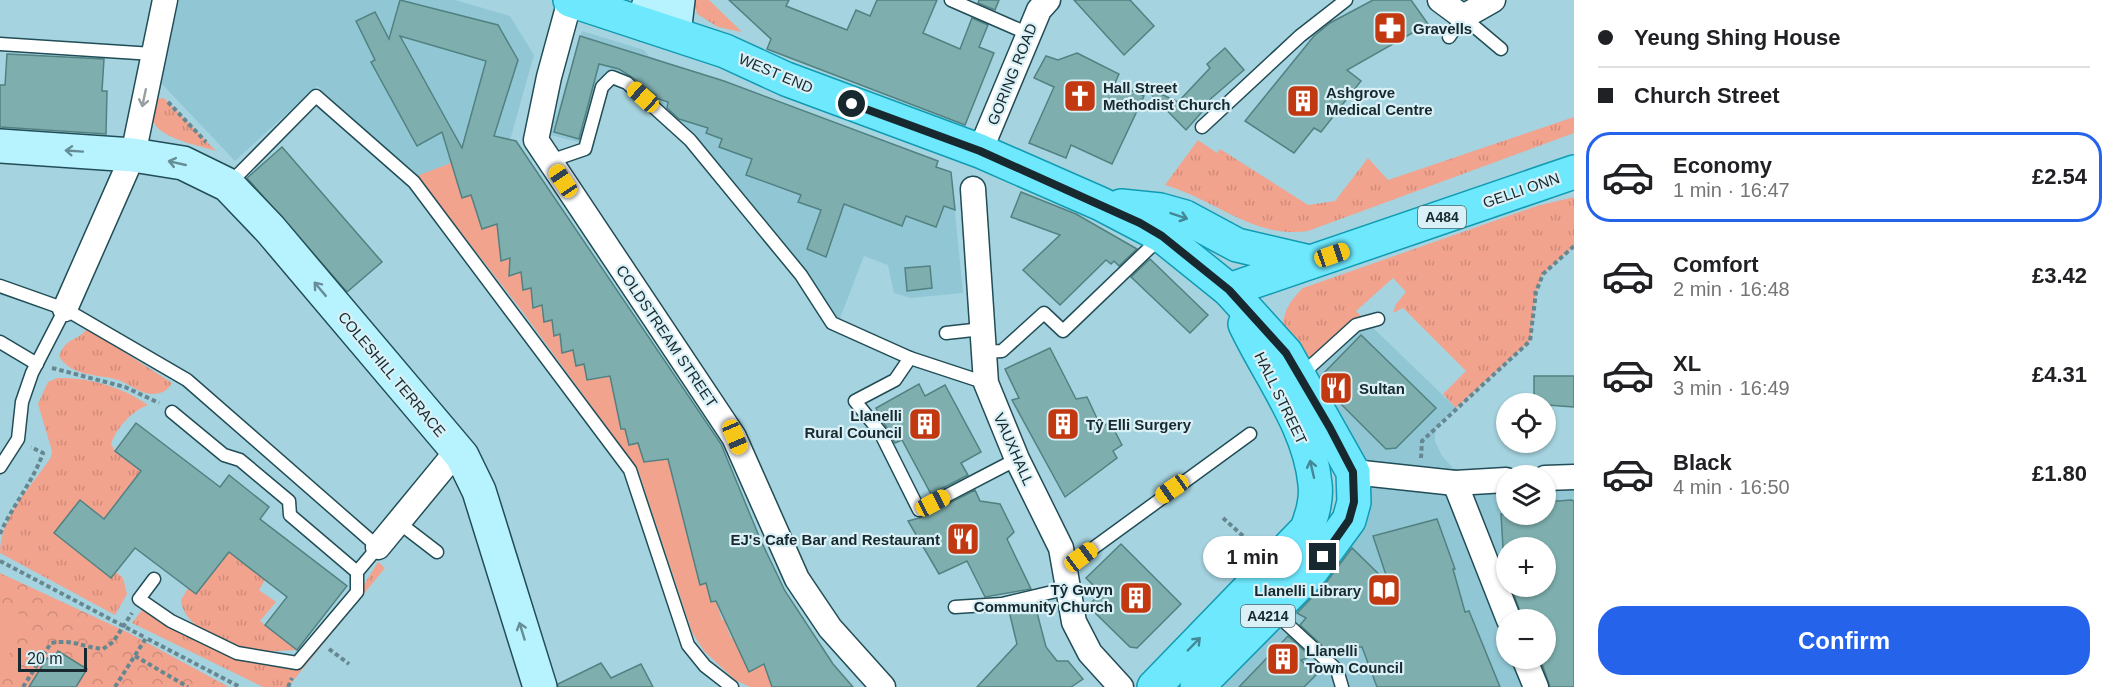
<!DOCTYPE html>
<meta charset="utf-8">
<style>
body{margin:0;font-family:Arial,sans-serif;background:#f6f6f6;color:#202124;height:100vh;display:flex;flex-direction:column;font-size:22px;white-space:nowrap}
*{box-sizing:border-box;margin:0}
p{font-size:20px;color:#757577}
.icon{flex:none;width:33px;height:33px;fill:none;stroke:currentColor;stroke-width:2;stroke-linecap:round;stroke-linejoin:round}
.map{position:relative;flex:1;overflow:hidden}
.details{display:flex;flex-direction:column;background:#fff;width:540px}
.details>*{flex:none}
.banner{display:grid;align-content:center;height:132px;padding:0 24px;background:#fff}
.fabs{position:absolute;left:1496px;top:393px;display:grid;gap:12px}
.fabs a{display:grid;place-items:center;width:60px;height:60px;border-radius:50%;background:#fff;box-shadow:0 2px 4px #0004;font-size:30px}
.scale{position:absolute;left:18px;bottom:15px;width:69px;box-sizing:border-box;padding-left:6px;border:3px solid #17292e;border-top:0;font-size:16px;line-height:21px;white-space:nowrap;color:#17292e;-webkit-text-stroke:4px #d9f0f6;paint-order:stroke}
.end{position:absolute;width:27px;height:27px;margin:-14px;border:8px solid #17292e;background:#fff;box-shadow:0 0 0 3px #fff}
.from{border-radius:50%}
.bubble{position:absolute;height:42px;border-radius:21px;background:#fff;box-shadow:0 2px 4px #0004;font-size:20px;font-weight:800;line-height:42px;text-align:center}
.car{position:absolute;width:18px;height:36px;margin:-18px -9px;border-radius:8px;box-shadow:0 0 4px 2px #0007;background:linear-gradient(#f5c518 24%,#345 0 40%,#f5c518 0 76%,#345 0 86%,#f5c518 0)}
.banner b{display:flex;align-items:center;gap:21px;height:57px;font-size:22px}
.banner b+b{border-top:2px solid #e0e0e0}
.banner i{width:15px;height:15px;background:#202124}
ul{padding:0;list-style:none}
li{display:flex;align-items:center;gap:18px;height:90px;margin:0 12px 9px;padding:0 12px;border:3px solid transparent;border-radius:24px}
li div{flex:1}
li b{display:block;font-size:22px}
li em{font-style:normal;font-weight:800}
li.on{border-color:#2563eb}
li>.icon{width:54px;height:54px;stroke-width:1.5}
.cta{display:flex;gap:12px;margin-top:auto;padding:12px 24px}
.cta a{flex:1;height:69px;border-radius:24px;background:#2563eb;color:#fff;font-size:24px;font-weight:800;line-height:69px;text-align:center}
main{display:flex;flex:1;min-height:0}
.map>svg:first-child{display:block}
</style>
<main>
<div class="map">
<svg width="1574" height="687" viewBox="0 0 1574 687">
<defs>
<pattern id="grass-tufts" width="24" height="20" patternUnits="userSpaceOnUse" patternTransform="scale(1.5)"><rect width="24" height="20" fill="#f2a38e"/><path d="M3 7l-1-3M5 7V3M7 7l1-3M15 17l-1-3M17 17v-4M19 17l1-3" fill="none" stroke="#cf8c7b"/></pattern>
<pattern id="park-crowns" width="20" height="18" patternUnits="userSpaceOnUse" patternTransform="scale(1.5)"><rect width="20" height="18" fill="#f2a38e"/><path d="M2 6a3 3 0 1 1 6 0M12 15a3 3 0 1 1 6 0" fill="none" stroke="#cf8c7b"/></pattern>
</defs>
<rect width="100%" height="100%" fill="#a5d3df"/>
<g fill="#91c7d5" fill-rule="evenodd">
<path d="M179 0H455L510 16 534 55 510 140 417 176 317 86 235 161 161 83Z"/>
<path d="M582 31 644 50 649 56 938 161 936 167 951 172 963 293 911 298 894 293 888 265 864 256 839 321 833 318 806 271 693 137 610 72 582 143 550 135Z"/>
<path d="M1367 322 1456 408 1437 426 1435 434V441L1442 456 1455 470 1474 473 1574 465V687H1206L1352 530 1305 371ZM1506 476H1545V514H1506ZM1506 548H1545V586H1506ZM1506 620H1545V658H1506Z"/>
</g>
<g fill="url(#grass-tufts)">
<path d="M694 0H709L742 32 718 27 697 14Z"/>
<path d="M164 98 216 151C192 143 134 135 157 99Z"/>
<path d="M1574 117V133L1308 231C1254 239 1214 199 1165 185L1198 140 1217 153 1220 149 1308 205 1335 201 1368 158 1388 180Z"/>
<path d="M1574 197V246L1543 274 1536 292 1530 341 1456 408 1443 394 1466 371 1403 308 1393 313 1396 304 1406 292 1393 278 1356 311 1367 322 1300 376C1285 340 1270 319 1303 288L1537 206Z"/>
<path d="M87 328 172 383C168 390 162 394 153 394 140 394 130 384 118 380 98 374 71 377 59 356 68 334 78 343 87 328Z"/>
<path d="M57 378C88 377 123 387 148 405 132 411 117 427 111 444L115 451 141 471 104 519 80 500 54 533 111 578 116 572 123 578 127 594 115 615 0 553C0 515 32 487 51 457L52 451 38 404 48 382Z"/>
<path d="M229 552 265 580 259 590 276 602 260 621 298 650C280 650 258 654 240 649 219 644 182 623 181 600L188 588 196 594Z"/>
<path d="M378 562 385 568 288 687H263L132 623 145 606 236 656 297 667 362 588Z"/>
</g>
<path fill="url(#park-crowns)" d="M0 573 127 632 229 687H0Z"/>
<g fill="#f2a38e">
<path d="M451 163 462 197 471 195 482 229 500 223 504 241 499 243 501 261 510 258V276L521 272 523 290 531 288 533 307 542 305 552 320 554 335 560 334 562 353 573 350 576 366 584 364 587 380 610 376 621 429H625L629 444 638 443 644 462 668 459 700 584 706 583 711 602 716 601 722 620 746 610 749 615 726 625 731 638 757 626C761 646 760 675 779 687H750L735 680 704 651 692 632 638 470 522 311 417 176Z"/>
<path d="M0 607 25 616 0 677Z"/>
</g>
<g fill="#7eaeae" stroke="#528181" stroke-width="1.5" fill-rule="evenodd">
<path d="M400 0 498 25 518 60 494 136 516 141 721 444 761 541 785 591 833 664 853 687H772L764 664 749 672 716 601 711 602 706 583 700 585 668 459 644 462 638 443 629 445 625 429H621L610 376 587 380 584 364 576 366 573 350 562 353 560 334 554 336 552 320 544 322 542 305 533 308 531 288 523 290 521 272 509 276 510 258 501 261 497 224 482 229 471 195 462 198 442 132 417 146 371 62 375 60 356 21 375 12 389 39ZM400 36 486 61 462 148 448 123Z"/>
<path d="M729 0H789L786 6 847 30 856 10 870 16 877 0H937L923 33 960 49 972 18 988 25 979 47 994 53 965 125 767 49 771 39Z"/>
<path d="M979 0H999L995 10 978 3Z"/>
<path d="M1074 0H1130L1154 26 1124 55Z"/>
<path d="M1373 0H1411L1428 24 1347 70 1361 81 1321 132 1314 128 1294 153 1245 121 1314 36 1330 23Z"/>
<path d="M580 36 724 81 938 161 936 167 951 172 955 210 944 206 936 227 906 216 902 226 844 204 826 257 807 249 821 210 798 202 801 195 746 175 752 159 719 147 722 139 706 133 708 128 679 119 667 108 668 102 656 98V95L632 77 619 69 599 64 579 139 554 132Z"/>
<path d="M1225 48 1244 70 1207 102 1209 104 1186 130 1147 90 1148 88 1178 102 1210 68 1207 64Z"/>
<path d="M1077 53 1119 74 1115 83 1144 96 1112 164 1071 145 1066 158 1029 143 1054 87 1034 78 1046 56 1058 60Z"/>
<path d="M7 54 104 59 102 91H107L106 134 0 127V85H5Z"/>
<path d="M282 147 382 262 347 292 247 178Z"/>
<path d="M1021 192 1076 214 1137 249 1119 266 1114 261 1111 264 1106 260 1060 305 1023 270 1060 235 1011 217Z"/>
<path d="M1150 259 1208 315 1190 333 1131 277Z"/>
<path d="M930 266 932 288 907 291 905 268Z"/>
<path d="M1361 335 1436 408 1396 448 1386 449 1329 392 1321 376Z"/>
<path d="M1050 348 1076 399 1087 397 1101 427 1110 422 1122 445 1113 451 1117 458 1065 497 1012 400 1019 398 1005 369Z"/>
<path d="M1534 376H1574V407L1534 404Z"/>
<path d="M919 384 925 396 945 385 981 452 961 463 968 475 931 494 902 440 895 443 876 408Z"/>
<path d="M136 423 220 487 229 475 269 507 260 519 347 586 297 650 265 625 287 597 229 552 196 594 135 548 111 578 54 533 80 500 104 519 141 471 115 451Z"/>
<path d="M975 490 980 501 1000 504 1014 532 1007 539 1031 589 985 597 967 561 939 574 908 521 923 517Z"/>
<path d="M1571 500 1574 501V687H1550L1540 658H1545V620H1523L1511 586H1545V548H1503L1501 514H1545V502Z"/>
<path d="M1437 519 1455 569H1453L1465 612 1469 611 1500 687H1377L1362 647H1358L1357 643 1329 652 1300 625 1306 618 1297 613 1325 584 1352 548 1389 584 1373 536Z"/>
<path d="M1121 544 1181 604 1137 648 1130 647 1088 606 1101 593 1086 578Z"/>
<path d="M1035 605 1046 647 1057 661H1068L1083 679 1071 687H977L1017 644 1009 611Z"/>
<path d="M1288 636 1311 657 1301 660 1316 675 1304 687H1239Z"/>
<path d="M58 651 87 669 76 687H29L47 658 52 661Z"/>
<path d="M601 663 611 678 641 664 653 687H558V684Z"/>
</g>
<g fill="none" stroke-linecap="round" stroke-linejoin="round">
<defs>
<g id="lane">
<path d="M951 0 1029 34"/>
<path d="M1449 37 1463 17 1501 49"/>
<path d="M0 44 153 54"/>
<path d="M1202 127 1300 36 1346 0"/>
<path d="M550 161 585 149 602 87 612 77 627 83 690 140 801 275 832 323 910 358 986 383"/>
<path d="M229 184 316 96 414 182 630 470 688 645 705 666 732 687"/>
<path d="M0 286 65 309 187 380 378 547 357 572V592L297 663 237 653 171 621 139 599 154 579"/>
<path d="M946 333 982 329"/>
<path d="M0 342 37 364"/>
<path d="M984 352 1002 351 1044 313 1063 331 1161 237"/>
<path d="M910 358 895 380 855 401 880 432 919 510 1017 459"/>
<path d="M1301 375 1356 325 1378 319"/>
<path d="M172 412 224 455 240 460 289 501 290 515 357 572"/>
<path d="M0 467 18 439 22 402 32 373 65 309"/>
<path d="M398 522 437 552"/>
<path d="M1066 568 1250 434"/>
<path d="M955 607 1002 604 1069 588"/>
<path d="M1274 612 1337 670 1342 687"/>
</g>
<g id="street">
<path d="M570 0 549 77 536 140 734 437 797 579 830 628 883 687"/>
<path d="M1440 0 1463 17 1493 0"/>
<path d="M980 151 1039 10 1048 0"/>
<path d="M973 189 986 383 1017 459 1061 548 1074 622 1090 653 1121 687"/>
<path d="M65 309 133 155 165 0"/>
<path d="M1353 472 1455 483 1506 480"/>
<path d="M1545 478 1574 477"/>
<path d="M1455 483 1509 620"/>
<path d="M378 547 457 451"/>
<path d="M1524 658 1536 687"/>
</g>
<g id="secondary">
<path d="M644 24 650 0"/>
<path d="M674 33 678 0"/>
<path d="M0 146 133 155 183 163 228 185 270 229 462 456 479 491 540 687"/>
</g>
<g id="primary">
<path d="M570 0 725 51 786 79 980 151 1101 204 1162 236 1229 290 1286 353 1353 472 1354 502 1349 520 1310 573 1197 687"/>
<path d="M1121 206 1160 210 1185 217 1237 245 1310 262"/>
<path d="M1229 290 1574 172"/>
<path d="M1154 687 1307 529C1312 515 1317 500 1315 484 1310 427 1269 375 1245 324"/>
</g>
</defs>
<use href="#lane" stroke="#214d57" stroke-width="15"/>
<use href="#street" stroke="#214d57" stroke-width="27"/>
<use href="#secondary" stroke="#214d57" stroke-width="36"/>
<use href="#primary" stroke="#109bb3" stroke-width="36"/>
<g stroke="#668790" stroke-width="4" stroke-dasharray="4.5 3" stroke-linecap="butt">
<path d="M168 102 206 142"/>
<path d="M52 368 125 387 159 403"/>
<path d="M1421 458 1422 441 1530 341 1536 292 1543 274 1574 246"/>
<path d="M1223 518 1254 546"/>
<path d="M0 534C12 506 33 482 43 453L31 447"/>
<path d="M0 561 146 638"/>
<path d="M329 649 349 664"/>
<path d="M135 656 188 687"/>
<path d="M23 687 51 643C74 639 81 647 103 649L113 642 132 613"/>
<path d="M115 687 146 638 240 687"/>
<path d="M288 687 292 678"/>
</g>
<use href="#lane" stroke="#fff" stroke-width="12"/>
<use href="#street" stroke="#fff" stroke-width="24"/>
<use href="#secondary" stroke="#b6f3fe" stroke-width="33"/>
<use href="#primary" stroke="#6ee8fd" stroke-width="33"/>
</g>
<defs><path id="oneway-shaft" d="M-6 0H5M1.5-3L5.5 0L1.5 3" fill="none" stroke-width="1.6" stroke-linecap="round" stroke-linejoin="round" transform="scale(1.5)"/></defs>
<use stroke="#979fa1" href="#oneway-shaft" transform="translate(144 98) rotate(102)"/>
<g stroke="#668e96">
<use href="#oneway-shaft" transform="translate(74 151) rotate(-176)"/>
<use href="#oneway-shaft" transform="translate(177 163) rotate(-167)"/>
<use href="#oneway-shaft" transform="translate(320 289) rotate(-130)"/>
<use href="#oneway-shaft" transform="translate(522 631) rotate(-107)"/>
</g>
<g stroke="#428896">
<use href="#oneway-shaft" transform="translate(1179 216) rotate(19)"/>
<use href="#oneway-shaft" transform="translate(1312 469) rotate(-103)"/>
<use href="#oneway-shaft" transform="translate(1194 644) rotate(-46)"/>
</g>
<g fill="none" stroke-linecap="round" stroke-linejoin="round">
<path stroke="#17292e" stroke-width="8" d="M852 104 980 151 1140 223 1162 236 1229 290 1286 353 1330 428 1353 472 1354 502 1349 520 1323 557"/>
</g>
<defs>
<symbol id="pharmacy-square" viewBox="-11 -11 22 22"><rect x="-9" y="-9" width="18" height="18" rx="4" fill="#c23911" stroke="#d9f0f6"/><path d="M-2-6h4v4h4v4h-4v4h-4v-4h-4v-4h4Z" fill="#fff"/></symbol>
<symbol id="church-square" viewBox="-11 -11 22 22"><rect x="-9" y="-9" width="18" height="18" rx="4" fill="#c23911" stroke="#d9f0f6"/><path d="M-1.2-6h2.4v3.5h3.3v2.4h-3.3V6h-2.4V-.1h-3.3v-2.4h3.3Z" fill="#fff"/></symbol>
<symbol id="building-square" viewBox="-11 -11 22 22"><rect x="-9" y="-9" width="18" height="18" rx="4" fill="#c23911" stroke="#d9f0f6"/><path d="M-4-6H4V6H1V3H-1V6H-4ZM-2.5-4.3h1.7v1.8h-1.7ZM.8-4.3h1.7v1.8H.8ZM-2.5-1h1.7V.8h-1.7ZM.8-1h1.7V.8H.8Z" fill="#fff"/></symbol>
<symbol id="restaurant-square" viewBox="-11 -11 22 22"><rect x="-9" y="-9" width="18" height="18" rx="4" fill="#c23911" stroke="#d9f0f6"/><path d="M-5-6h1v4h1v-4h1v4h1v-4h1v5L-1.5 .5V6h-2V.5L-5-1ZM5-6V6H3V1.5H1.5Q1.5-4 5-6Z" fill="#fff"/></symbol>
<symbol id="library-square" viewBox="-11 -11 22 22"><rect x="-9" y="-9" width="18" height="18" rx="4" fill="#c23911" stroke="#d9f0f6"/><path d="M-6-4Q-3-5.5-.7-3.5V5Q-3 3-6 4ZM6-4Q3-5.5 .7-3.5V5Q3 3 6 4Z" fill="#fff"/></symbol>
</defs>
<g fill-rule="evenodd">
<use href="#pharmacy-square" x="1371" y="9" width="38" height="38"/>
<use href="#church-square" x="1061" y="77" width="38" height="38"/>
<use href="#building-square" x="1284" y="82" width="38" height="38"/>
<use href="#restaurant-square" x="1317" y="369" width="38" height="38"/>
<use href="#building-square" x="906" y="405" width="38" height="38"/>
<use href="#building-square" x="1044" y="405" width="38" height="38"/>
<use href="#restaurant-square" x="944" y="520" width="38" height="38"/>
<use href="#library-square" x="1365" y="571" width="38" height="38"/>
<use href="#building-square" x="1117" y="579" width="38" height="38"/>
<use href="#building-square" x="1264" y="640" width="38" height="38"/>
</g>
<g text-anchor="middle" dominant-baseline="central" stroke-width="4.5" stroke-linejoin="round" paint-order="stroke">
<g fill="#d9f0f6" stroke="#51656a" stroke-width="1.5">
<rect x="1418" y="206" width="48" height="22" rx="4.5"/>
<rect x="1241" y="605" width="54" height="22" rx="4.5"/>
</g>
<g font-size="14" font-weight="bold" fill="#17292e">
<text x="1442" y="217">A484</text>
<text x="1268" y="616">A4214</text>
</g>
<g font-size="15" font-weight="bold" fill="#17292e" stroke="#d9f0f6" text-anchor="start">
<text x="1413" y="28">Gravells</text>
<text x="1103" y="87">Hall Street<tspan x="1103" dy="17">Methodist Church</tspan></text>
<text x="1326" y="92">Ashgrove<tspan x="1326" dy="17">Medical Centre</tspan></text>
<text x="1359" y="388">Sultan</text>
<text x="902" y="415" text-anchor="end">Llanelli<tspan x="902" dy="17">Rural Council</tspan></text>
<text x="1086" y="424">Tŷ Elli Surgery</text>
<text x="940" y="539" text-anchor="end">EJ's Cafe Bar and Restaurant</text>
<text x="1113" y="589" text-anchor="end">Tŷ Gwyn<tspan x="1113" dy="17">Community Church</tspan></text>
<text x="1361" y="590" text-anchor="end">Llanelli Library</text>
<text x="1306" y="650">Llanelli<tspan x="1306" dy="17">Town Council</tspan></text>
</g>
<g font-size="15" fill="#17292e" stroke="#d9f0f6">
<text transform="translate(776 73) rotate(23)">WEST END</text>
<text transform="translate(1012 74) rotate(-68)">GORING ROAD</text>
<text transform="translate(1521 190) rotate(-19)">GELLI ONN</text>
<text transform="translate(667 336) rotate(56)">COLDSTREAM STREET</text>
<text transform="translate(392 374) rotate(50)">COLESHILL TERRACE</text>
<text transform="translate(1281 398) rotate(64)">HALL STREET</text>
<text transform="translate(1014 449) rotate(66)">VAUXHALL</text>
</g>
</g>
</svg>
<div class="fabs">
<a><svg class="icon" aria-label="locate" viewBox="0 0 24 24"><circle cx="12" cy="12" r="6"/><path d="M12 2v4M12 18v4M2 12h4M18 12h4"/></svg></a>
<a><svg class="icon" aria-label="layers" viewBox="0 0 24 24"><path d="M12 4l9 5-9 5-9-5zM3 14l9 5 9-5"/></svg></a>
<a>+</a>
<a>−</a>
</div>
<div class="scale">20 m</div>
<i class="end from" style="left:852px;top:104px"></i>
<i class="end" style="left:1323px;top:557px"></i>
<div class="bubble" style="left:1203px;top:536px;width:99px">1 min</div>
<i class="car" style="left:643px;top:97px;rotate:312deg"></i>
<i class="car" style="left:563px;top:181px;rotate:326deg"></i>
<i class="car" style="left:1332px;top:255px;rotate:71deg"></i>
<i class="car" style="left:735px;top:437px;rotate:157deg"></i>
<i class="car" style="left:1172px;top:489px;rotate:235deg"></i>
<i class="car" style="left:933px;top:503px;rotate:62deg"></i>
<i class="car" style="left:1081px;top:557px;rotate:53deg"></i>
</div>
<section class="details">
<div class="banner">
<b><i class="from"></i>Yeung Shing House</b>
<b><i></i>Church Street</b>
</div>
<ul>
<li class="on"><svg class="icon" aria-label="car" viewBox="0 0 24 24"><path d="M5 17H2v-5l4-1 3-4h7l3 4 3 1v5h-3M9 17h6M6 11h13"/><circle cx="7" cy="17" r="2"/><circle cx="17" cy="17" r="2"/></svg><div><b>Economy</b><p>1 min · 16:47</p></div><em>£2.54</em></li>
<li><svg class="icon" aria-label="car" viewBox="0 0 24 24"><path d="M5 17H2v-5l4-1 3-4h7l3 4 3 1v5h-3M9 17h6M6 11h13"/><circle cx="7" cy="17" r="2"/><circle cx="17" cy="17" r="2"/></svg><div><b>Comfort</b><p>2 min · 16:48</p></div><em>£3.42</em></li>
<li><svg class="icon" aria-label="car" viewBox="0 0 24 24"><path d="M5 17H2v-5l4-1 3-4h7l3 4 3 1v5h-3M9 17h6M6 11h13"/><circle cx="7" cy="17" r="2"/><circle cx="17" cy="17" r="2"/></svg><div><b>XL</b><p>3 min · 16:49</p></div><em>£4.31</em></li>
<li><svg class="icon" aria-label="car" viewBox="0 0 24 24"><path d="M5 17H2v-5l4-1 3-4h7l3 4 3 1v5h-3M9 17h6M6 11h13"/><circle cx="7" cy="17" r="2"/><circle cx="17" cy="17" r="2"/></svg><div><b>Black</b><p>4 min · 16:50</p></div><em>£1.80</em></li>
</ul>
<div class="cta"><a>Confirm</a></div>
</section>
</main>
